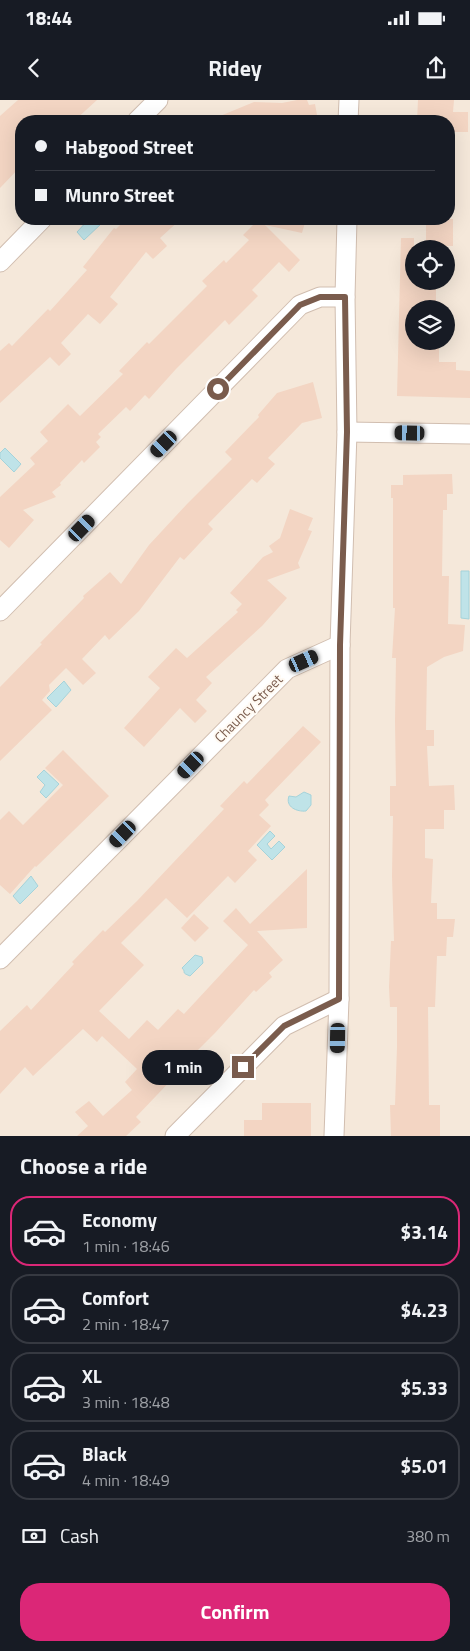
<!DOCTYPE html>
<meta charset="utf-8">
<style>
body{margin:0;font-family:"Titillium Web",sans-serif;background:#242831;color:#f1f3f6;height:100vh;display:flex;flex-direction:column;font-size:19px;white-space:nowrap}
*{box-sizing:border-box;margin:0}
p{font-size:16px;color:#9ea1a6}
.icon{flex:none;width:28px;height:28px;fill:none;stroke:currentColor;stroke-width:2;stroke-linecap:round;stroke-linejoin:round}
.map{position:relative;height:1036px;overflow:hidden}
.sheet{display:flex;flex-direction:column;background:#171b24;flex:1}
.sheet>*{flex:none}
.top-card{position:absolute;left:15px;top:15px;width:440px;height:110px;border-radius:20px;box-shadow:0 5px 20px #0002;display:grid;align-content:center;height:110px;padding:0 20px;background:#171b24}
.fabs{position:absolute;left:405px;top:140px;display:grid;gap:10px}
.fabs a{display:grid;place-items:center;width:50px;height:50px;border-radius:50%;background:#171b24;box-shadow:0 5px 20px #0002;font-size:25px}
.end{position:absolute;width:22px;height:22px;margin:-11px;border:6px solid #7a5c4d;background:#fff;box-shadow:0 0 0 2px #fff}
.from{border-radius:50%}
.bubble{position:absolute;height:35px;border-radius:18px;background:#171b24;box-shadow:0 5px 20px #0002;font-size:16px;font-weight:700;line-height:35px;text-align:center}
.car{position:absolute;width:15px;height:30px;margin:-15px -8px;border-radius:6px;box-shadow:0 0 4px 1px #0007;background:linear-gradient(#222 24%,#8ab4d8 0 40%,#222 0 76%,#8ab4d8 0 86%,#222 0)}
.top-card b{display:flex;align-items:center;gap:18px;height:48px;font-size:19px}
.top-card b+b{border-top:1px solid #363941}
.top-card i{width:12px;height:12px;background:#f1f3f6}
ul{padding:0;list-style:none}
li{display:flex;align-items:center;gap:15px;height:70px;margin:0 10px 8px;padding:0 10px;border:2px solid #363941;border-radius:20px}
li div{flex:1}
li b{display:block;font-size:19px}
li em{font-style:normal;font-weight:700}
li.selected{border-color:#db2777}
li>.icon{width:45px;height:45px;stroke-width:1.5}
h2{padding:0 20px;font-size:22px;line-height:60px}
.pay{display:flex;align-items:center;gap:12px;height:55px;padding:0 20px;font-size:19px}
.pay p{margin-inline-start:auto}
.button{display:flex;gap:10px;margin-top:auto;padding:10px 20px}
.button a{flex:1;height:58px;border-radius:20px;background:#db2777;color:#fff;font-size:20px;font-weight:700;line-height:58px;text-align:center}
.status{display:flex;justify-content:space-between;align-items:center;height:35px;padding:0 25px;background:#171b24;direction:ltr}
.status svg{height:14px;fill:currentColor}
header{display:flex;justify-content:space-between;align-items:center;height:65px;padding:0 20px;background:#171b24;font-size:22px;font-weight:700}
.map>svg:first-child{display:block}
</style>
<div class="status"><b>18:44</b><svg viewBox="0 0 49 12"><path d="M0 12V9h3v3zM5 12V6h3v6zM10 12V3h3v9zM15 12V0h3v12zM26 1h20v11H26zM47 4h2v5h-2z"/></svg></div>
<header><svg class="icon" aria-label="back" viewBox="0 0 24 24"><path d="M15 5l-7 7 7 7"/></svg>Ridey<svg class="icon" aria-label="share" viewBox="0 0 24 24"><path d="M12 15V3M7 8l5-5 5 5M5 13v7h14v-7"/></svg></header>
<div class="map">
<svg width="470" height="1036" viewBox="0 0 470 1036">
<rect width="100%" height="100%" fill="#fdf6ec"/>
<path fill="#f5e8da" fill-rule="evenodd" d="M0 0H470V1036H0ZM21 21H449V119H21ZM414 149H446V181H414ZM414 209H446V241H414Z"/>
<g fill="#bfe3e8" stroke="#a5d3da">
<path d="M89 119H98L102 123 84 140 77 132Z"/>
<path d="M5 348 21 364 14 372 0 358V353Z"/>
<path d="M461 471H469V519L461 518Z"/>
<path d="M64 581 71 590 56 607 47 598Z"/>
<path d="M44 670 59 684 46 698 40 692 45 685 37 677Z"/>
<path d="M304 692 311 695V705L306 711C297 712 285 707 289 696L296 697Z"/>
<path d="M270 731 275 736 267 744 271 749 279 741 285 747 272 760 257 745Z"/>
<path d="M31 776 38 786 20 804 13 796Z"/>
<path d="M195 855 202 857 203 863 190 876C180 872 187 873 182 868Z"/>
</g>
<g fill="#f3d5c3">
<path d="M18 0H97L74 21H21V66L0 88V16Z"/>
<path d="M297 0H307L309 5 315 4 317 15 311 21H208L254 2 282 3Z"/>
<path d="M418 0H454L453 12H468V32H449V21H417Z"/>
<path d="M126 119H181L160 138 167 146 153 159 146 152 110 197 118 204 100 224 88 214 61 243 71 254 59 266 50 257 0 303V251L9 243 12 246 48 209 50 211 87 170 83 167 114 128 116 129Z"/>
<path d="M259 119 264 124V119H306L302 133 265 125 300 160 289 172 279 162 252 190 258 196 229 225 225 220 176 269 149 299 145 295 130 311 126 307 98 334 101 337 96 342 100 347 84 363 82 360 60 383 61 385 52 392 56 397 23 410 34 420 9 448 0 440V397L35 364 30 358 48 341 40 332 68 304 80 316 123 274 119 271 147 242 149 244 207 186 202 181 224 160 226 163 249 140 243 135Z"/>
<rect x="426" y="119" width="27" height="27"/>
<path d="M401 138H414V181H436V209H414V241H439V262H456V270L470 271V298L397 296Z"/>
<path d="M313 282 322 318 302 323 268 358 275 364 257 383 252 379 208 424 213 429 184 460 180 457 139 511 109 540 105 535 82 559 96 573 83 585 66 568 49 585 50 591 42 600 52 610 0 661V587L42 544 40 543 84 498 83 496 110 472 121 484 149 445 187 404 232 359 225 352 259 317 258 315 277 293Z"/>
<path d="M452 374 453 394H447V410H443L442 476H449L448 524 465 525 463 551 444 557 427 567 426 630H434V646H427L429 686 454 685 455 710H444V729H425V758L433 759 431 803H437V819H455L453 837H447L446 856H437L435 907H428L429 1005H440V1036H391L390 1005H395L397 947V907H390L389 887 391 841H394L392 776 393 716H390V686H396L395 621 396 558H392L395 508H393V398H391V385H403V375Z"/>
<path d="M290 409 313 418 308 430 312 431 298 463 300 468 267 480 287 498 262 526 206 577 212 583 196 600 207 611 195 623 180 608 144 647 124 628 160 588 148 577 176 548 187 558 238 512 236 510 242 504 230 493 263 457 273 452 269 446 280 438Z"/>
<path d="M303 626 321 642 265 700 269 705 259 715 271 726 248 751 257 760 235 783 228 776 187 818 166 798 121 843 144 865 99 911 129 939 147 920 158 930 178 909 184 914 248 845 223 821 236 808 250 824 307 769V828L257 831 283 860 269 873 272 877 256 892 254 890 215 933 176 972 177 974 136 1017 141 1022 126 1036H77L88 1026 75 1012 89 1001 103 1016 132 990 125 982 137 969 102 936 97 942 83 929 33 976 25 967 0 994V931L27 905 31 910 74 864 72 862 103 830 105 832 137 801 224 709 220 706 244 681 247 684Z"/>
<path d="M63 650 109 696 36 767 35 766 10 794 0 785V720L9 711 23 725 63 685 45 668Z"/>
<path d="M194 814 209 828 195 842 181 828Z"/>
<path d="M262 1003H311V1036H244V1020H262Z"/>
</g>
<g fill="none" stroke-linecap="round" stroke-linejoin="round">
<defs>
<g id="minor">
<path d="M137 21 158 0"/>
<path d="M348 21 349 0"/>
<path d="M0 162 42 119"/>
<path d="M347 332 470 334"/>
<path d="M0 511 300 205 320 197H345"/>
<path d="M0 859 287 569 340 545"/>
<path d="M175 1036 284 926 339 899"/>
<path d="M334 1036 339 899 340 545 347 332 345 197 347 119"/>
</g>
</defs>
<use href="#minor" stroke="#d1beb0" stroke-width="21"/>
<use href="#minor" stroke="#fff" stroke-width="19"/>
</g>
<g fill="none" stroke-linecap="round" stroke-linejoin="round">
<path stroke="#7a5c4d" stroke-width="6" d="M218 289 300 205 320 197H345L347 332 340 545 339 899 284 926 243 967"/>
</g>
<g text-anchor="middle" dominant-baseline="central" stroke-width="4" stroke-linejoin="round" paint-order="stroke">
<g font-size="14" fill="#7a5c4d" stroke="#fffaf3">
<text transform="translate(248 608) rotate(-45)">Chauncy Street</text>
</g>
</g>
</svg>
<div class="fabs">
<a><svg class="icon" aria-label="locate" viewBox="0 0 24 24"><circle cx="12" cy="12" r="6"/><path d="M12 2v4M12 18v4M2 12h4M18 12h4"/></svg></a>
<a><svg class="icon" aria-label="layers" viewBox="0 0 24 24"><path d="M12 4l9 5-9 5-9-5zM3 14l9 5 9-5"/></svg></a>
</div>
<i class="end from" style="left:218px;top:289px"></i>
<i class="end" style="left:243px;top:967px"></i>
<div class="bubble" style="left:142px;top:950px;width:82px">1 min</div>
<i class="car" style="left:410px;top:333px;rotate:271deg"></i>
<i class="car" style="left:164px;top:344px;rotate:224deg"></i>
<i class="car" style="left:82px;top:428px;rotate:44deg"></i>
<i class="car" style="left:304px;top:561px;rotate:66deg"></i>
<i class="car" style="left:191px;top:665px;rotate:224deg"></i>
<i class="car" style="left:123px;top:734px;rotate:224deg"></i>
<i class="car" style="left:338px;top:938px;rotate:181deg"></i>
<div class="top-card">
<b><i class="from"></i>Habgood Street</b>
<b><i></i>Munro Street</b>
</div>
</div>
<section class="sheet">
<h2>Choose a ride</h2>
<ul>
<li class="selected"><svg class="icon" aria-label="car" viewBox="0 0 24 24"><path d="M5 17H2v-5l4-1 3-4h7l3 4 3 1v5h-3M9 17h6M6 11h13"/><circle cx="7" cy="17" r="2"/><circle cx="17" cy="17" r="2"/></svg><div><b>Economy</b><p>1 min · 18:46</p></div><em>$3.14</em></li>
<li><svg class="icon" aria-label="car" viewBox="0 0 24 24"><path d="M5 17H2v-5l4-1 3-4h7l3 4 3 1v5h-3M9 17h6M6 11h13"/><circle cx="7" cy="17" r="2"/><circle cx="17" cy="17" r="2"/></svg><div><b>Comfort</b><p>2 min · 18:47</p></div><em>$4.23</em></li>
<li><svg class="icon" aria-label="car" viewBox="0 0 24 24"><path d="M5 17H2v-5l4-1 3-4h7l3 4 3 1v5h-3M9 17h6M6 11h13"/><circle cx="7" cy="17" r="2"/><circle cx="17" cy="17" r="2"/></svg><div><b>XL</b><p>3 min · 18:48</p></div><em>$5.33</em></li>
<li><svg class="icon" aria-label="car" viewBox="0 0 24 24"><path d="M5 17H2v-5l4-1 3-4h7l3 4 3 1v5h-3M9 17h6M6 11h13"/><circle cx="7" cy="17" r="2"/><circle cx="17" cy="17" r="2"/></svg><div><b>Black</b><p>4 min · 18:49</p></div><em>$5.01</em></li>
</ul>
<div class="pay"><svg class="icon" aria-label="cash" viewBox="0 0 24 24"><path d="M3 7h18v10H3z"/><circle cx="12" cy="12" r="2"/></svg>Cash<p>380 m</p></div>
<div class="button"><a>Confirm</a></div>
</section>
